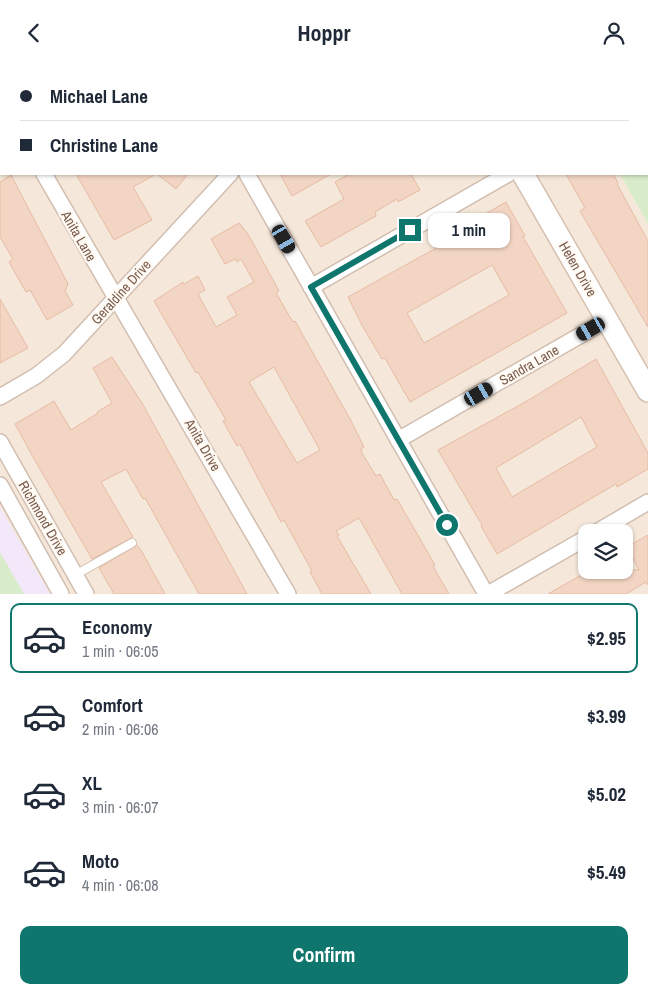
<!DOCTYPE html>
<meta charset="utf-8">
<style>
body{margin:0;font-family:"Archivo Narrow",sans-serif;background:#f2f2f3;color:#1f2937;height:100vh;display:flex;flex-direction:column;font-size:19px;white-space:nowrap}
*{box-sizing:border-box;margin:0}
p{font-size:16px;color:#747a83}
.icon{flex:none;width:28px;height:28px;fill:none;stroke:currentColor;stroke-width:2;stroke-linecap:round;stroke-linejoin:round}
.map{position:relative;height:529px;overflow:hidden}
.side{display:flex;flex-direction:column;background:#fff;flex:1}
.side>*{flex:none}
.top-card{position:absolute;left:0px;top:0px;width:649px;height:110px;box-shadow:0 1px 4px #0004;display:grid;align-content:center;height:110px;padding:0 20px;background:#fff}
.fabs{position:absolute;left:578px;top:459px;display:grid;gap:10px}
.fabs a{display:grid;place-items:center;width:55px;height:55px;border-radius:10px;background:#fff;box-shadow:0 1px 4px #0004;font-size:25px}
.end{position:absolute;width:22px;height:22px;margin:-11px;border:6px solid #0f766e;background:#fff;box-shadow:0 0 0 2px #fff}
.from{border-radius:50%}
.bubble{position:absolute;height:35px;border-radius:10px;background:#fff;box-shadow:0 1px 4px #0004;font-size:16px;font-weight:700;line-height:35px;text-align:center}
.car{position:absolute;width:15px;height:30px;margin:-15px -8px;border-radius:6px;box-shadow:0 0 4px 1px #0007;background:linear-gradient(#222 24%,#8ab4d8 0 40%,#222 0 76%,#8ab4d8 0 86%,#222 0)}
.top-card b{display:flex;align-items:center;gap:18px;height:48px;font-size:19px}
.top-card b+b{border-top:1px solid #e0e1e3}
.top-card i{width:12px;height:12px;background:#1f2937}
ul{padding:9px 0 0;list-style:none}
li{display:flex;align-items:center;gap:15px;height:70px;margin:0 10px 8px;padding:0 10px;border:2px solid transparent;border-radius:10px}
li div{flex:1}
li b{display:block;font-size:19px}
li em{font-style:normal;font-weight:700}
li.current{border-color:#0f766e}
li>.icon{width:45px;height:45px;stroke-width:1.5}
.primary-button{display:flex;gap:10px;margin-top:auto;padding:10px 20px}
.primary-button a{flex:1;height:58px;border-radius:10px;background:#0f766e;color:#fff;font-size:20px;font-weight:700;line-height:58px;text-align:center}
header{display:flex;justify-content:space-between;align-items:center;height:65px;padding:0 20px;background:#fff;font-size:22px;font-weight:700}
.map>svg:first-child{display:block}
</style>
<header><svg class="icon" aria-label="back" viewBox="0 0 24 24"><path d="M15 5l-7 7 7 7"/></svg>Hoppr<svg class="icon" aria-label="person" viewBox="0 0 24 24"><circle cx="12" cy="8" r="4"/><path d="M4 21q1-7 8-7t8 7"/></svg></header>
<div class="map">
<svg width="648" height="529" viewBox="0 0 648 529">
<rect width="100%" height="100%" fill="#fdf6ec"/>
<path fill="#f5e8da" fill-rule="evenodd" d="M0 0H558L1 1V109H620L648 159V529H0ZM586 468H624V505H586Z"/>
<path fill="#f3e8fa" d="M0 442 46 522 50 529H0Z"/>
<g fill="#d8ecc9">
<path d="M558 0H648V159L620 109H648V1Z"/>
<path d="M0 487 24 529H0Z"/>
</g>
<g fill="#f3d5c3" stroke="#e6bba3" fill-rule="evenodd">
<path d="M76 109H156L133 122 152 155 114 175Z"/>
<path d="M157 109H188L176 124Z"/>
<path d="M280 109H331L292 131Z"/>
<path d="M349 109H411L420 125 398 137 397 134 375 147 376 151 321 182 305 156 344 134 335 117Z"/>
<path d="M566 109H613L618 118 617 119 648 176V262L580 146 585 143Z"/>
<path d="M11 110 68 219 65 226 73 240 47 255 30 225 26 227 9 197 13 194 0 172V117Z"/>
<path d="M506 137 525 171 523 172 567 248 410 337 385 293 382 294 363 262 348 232 438 182 469 164 466 160ZM492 200 509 230 424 278 407 248Z"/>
<path d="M239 158 248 169 279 226 276 228 293 257 295 256 350 354 364 382 361 384 362 388 376 411 380 409 394 435 397 434 435 500 433 501 449 529H402L359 453 336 466 339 470 337 471 371 529H322L310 507 312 506 284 455 281 457 240 379 237 381 223 356 226 355 198 307 196 308 154 236 183 217 184 219 198 211 205 225 198 229 216 262 237 250 227 232 254 217 241 194 237 197 235 194 225 199 211 174ZM274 302 320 385 297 398 249 317Z"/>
<path d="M0 234 28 283 0 298Z"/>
<path d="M112 292 142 338 247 529H199L145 433 143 434 126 404 101 417 133 472 92 494 33 392 15 359 54 336 71 365 98 348 97 347 112 338 93 303Z"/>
<path d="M596 294 648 388V404L617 422 616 419 497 489 481 461 482 460 438 385 527 336ZM581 352 597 382 512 432 496 403Z"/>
<path d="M648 470V520L646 517 626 529H548L590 505H639L627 482Z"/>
<path d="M137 480 141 485 165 529H114L99 503Z"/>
</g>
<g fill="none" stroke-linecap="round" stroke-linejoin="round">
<defs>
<path id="lane" d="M75 510 132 478"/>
<g id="street">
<path d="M245 0 246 1"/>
<path d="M328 1 329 0"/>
<path d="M0 33 1 35"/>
<path d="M44 109 288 529"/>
<path d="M247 109 486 529"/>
<path d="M311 222 508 109"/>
<path d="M0 332 36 311 64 289 230 109"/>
<path d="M398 375 607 255"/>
<path d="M0 377 86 529"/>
<path d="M0 420 61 529"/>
<path d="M595 468 648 437"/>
<path d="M488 529 586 473"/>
</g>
<g id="secondary">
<path d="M461 0 462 1"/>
<path d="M523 109 648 326"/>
</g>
</defs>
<use href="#lane" stroke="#d1beb0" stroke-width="10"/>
<use href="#street" stroke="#d1beb0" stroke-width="18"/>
<use href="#secondary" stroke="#d6c0b0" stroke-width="24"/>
<use href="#lane" stroke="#fff" stroke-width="8"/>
<use href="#street" stroke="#fff" stroke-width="15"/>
<use href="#secondary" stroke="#fff" stroke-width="21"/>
</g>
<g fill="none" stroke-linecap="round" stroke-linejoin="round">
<path stroke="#0f766e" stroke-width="6" d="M410 165 311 222 447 460"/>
</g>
<g text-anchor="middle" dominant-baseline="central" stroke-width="4.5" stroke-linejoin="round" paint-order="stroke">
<g font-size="14" fill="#7a5c4d" stroke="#fffaf3">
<text transform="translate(79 171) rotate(60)">Anita Lane</text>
<text transform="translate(578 204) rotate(60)">Helen Drive</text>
<text transform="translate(121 227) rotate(-48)">Geraldine Drive</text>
<text transform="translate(529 300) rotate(-30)">Sandra Lane</text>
<text transform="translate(203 380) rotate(60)">Anita Drive</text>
<text transform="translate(43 453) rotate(60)">Richmond Drive</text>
</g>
</g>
</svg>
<div class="fabs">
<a><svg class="icon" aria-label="layers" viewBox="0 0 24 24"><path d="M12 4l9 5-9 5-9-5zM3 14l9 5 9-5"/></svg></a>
</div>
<i class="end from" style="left:447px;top:460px"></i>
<i class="end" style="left:410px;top:165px"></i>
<div class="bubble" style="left:428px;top:148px;width:82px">1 min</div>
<i class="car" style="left:284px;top:174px;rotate:150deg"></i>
<i class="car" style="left:591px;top:264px;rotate:240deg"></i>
<i class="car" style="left:479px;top:329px;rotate:60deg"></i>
<div class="top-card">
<b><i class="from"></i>Michael Lane</b>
<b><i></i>Christine Lane</b>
</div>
</div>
<section class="side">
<ul>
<li class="current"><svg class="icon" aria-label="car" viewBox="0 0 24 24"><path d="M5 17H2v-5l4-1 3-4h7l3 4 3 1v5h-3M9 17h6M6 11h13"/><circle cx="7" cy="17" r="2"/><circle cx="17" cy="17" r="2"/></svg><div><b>Economy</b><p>1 min · 06:05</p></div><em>$2.95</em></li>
<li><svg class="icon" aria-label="car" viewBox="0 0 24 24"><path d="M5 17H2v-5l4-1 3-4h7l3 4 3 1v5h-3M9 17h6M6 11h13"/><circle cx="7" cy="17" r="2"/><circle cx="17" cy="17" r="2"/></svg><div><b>Comfort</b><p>2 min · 06:06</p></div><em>$3.99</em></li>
<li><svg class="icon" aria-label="car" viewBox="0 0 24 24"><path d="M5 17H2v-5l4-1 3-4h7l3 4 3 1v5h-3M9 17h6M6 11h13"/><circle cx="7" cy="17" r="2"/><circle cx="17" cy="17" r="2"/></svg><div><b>XL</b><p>3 min · 06:07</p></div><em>$5.02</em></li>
<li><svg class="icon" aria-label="car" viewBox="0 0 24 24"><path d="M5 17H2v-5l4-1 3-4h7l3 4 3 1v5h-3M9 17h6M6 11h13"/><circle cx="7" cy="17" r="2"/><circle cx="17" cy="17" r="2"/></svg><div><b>Moto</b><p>4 min · 06:08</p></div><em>$5.49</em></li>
</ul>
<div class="primary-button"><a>Confirm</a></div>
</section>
